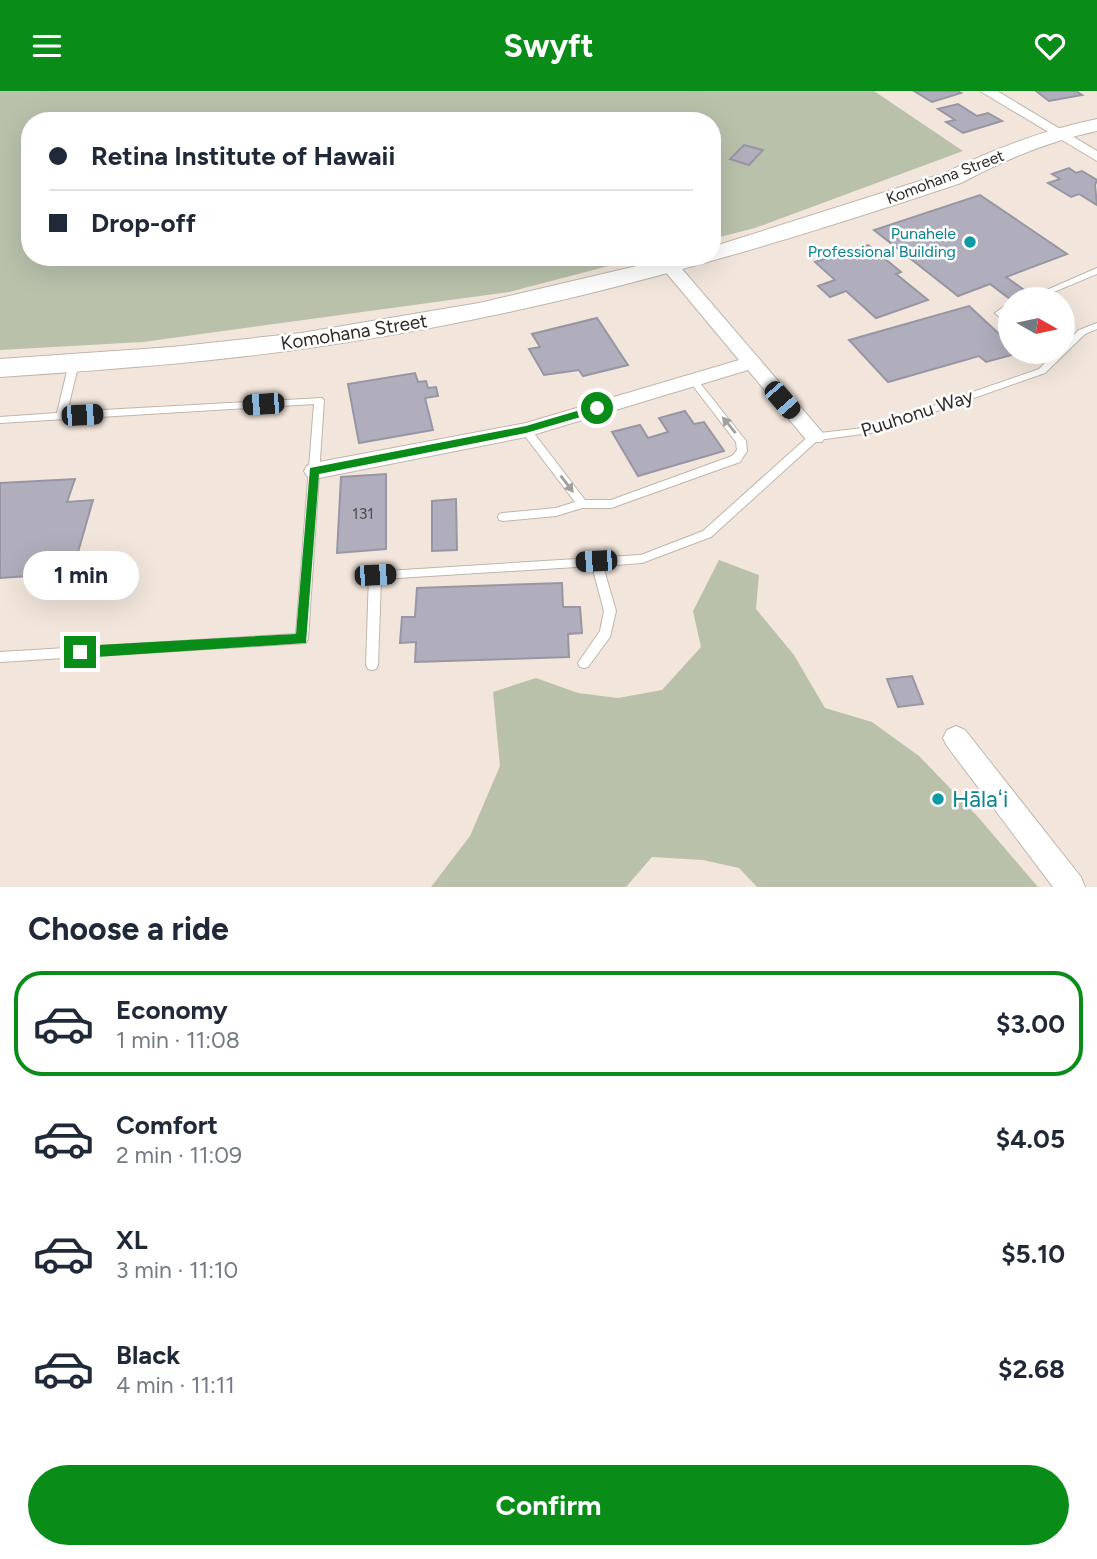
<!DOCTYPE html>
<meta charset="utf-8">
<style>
body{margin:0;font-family:Figtree,sans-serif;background:#f2f2f3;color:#1f2937;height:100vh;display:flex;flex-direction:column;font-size:26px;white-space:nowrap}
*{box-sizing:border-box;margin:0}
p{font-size:23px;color:#747a83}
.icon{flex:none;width:38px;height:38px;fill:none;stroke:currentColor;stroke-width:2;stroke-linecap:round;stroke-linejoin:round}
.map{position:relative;height:796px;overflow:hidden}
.drawer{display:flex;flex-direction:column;background:#fff;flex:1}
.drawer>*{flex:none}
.guide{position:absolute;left:21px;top:21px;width:700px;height:154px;border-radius:28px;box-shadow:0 7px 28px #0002;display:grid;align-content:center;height:154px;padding:0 28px;background:#fff}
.needle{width:46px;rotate:99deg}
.buttons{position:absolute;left:998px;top:196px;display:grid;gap:14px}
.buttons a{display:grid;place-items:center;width:77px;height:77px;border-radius:50%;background:#fff;box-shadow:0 7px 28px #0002;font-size:35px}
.end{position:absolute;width:32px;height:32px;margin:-16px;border:9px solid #098c18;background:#fff;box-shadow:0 0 0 4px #fff}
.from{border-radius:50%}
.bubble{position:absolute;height:49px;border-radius:24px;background:#fff;box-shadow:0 7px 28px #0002;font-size:23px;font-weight:700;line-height:49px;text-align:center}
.car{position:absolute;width:21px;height:42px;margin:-21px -10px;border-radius:9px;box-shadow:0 0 5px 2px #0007;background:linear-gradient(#222 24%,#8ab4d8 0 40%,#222 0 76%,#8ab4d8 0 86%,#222 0)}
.guide b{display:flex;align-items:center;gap:24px;height:66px;font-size:26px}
.guide b+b{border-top:2px solid #e0e1e3}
.guide i{width:18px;height:18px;background:#1f2937}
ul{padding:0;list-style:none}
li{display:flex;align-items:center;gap:21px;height:105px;margin:0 14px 10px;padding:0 14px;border:4px solid transparent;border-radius:28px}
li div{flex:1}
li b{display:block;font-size:26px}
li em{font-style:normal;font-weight:700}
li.selected{border-color:#098c18}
li>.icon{width:63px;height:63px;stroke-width:1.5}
h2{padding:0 28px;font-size:32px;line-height:84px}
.action{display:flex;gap:14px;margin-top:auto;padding:14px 28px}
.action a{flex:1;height:80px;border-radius:42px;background:#098c18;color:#fff;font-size:28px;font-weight:700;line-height:80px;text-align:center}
header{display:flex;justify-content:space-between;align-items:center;height:91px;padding:0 28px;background:#098c18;color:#fff;font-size:32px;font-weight:700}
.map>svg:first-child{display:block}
</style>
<header><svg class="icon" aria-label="menu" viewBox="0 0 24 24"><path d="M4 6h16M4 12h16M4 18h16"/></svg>Swyft<svg class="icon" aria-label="heart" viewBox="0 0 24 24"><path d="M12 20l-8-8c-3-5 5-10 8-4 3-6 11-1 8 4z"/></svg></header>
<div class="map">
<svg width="1097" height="796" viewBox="0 0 1097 796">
<rect width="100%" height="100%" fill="#f2e6dc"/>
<g fill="#b9c1ab">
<path d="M0 0H874L963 60 755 137 712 148V30H318L315 28 316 30H30V166H643L509 201 143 251 0 259Z"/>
<path d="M719 469 759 484 756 518 794 564 825 617 872 631 919 665 978 726 1038 796H757L739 777 703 769 652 766 626 796H431L470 745 500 675 493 601 536 587 578 602 618 607 662 599 701 556 693 520Z"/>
</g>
<g fill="#b0aebc" stroke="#9796a3" stroke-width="2">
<path d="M914 0H958L961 2 932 11Z"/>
<path d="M1036 0H1076L1082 4 1049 10Z"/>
<path d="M958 13 977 25 988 22 1002 30 963 42 946 31 955 29 938 18Z"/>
<path d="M744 54 763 59 749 74 730 68Z"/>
<path d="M1069 77 1076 82 1082 80 1097 89 1095 94 1097 114 1079 103 1071 106 1048 92 1060 88 1052 83Z"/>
<path d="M980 104 1067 163 1006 186 1027 201 1010 208 990 193 958 205 874 139Z"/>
<path d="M868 154 901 181 896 183 928 209 876 227 846 200 830 206 818 195 835 189 815 171Z"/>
<path d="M969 215 1010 253V261L1019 262 986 271 979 265 888 291 849 249Z"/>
<path d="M597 227 628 274 583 285 579 279 544 284 529 258 540 256 532 243Z"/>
<path d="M415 282 418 291 426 290 428 297 436 296 438 305 425 307 433 339 359 352 348 293Z"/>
<path d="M685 320 694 333 704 331 724 360 638 385 612 341 640 334 648 347 668 341 659 327Z"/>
<path d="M386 383V458L337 462 341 386Z"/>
<path d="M75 388 67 411 93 409 72 482 0 487V392Z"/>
<path d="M456 408 457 459 432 460V410Z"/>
<path d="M562 492 563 516H580L582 542 568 543 569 566 415 571 416 551 400 552 402 526H415L417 497Z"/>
<path d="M912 585 923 613 898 616 887 588Z"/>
</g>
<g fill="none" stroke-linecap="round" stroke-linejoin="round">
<defs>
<g id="service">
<path d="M1097 177V183L1037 208H1026Z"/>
<path d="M1010 211V218L1005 222 1010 227V235L995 222Z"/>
<path d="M1097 232V238L1085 243 1045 282 877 341 818 349 711 446 642 472 603 475 616 520 610 546 588 576 584 577 580 576 578 572 600 540 604 520 592 475 381 488 378 574 376 578 372 579 368 578 366 574 369 484 371 481 641 464 703 440 811 343 872 336 1039 278 1056 261H1062V255L1079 239Z"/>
<path d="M74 269 79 272 67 321 322 307 324 309 308 548 306 552 0 571V561L296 543 314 313 0 332V326L57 322 69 272Z"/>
<path d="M693 286 696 287 746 350 747 360 740 371 611 417H582L556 425 503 430 499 429 498 426 499 423 503 422 556 417 575 411 522 341 521 339 526 336 530 337 585 409H611L732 365 737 359 736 351 690 291 688 289 690 287Z"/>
</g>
<g id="minor">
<path d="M980 0H997L1097 60V70Z"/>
<path d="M670 170 676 171 822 341 825 346 822 351H808L748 279 526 346 314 388 307 385 304 380 307 375 314 372 526 332 739 269 664 179 662 175 664 171Z"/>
<path d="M956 635 965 639 1081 786 1085 796H1053L947 655 943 647 947 639Z"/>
</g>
<path id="secondary" d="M1097 28V40C1049 50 1004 69 961 92 758 160 554 220 342 252 229 270 114 278 0 286V268L172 256 301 242 479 212 675 166H712V156L945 82C994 58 1043 39 1097 28Z"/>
</defs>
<use href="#service" stroke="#c0b5ab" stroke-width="2"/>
<use href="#minor" stroke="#c0b5ab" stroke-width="2"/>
<use href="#secondary" stroke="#c0b5ab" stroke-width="2"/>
<use href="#service" fill="#fff" fill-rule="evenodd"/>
<use href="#minor" fill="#fff" fill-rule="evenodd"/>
<use href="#secondary" fill="#fff" fill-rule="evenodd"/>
</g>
<defs><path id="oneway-solid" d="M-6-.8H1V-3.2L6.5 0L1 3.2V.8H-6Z" transform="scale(1.75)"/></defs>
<g fill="#a2a09e">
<use href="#oneway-solid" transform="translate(729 334) rotate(-129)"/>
<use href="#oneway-solid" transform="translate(567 393) rotate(53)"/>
</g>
<path fill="#098c18" d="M597 314 603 317 601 320 526 342 319 383 306 552 80 567 74 561 80 555 296 543 310 377 526 335Z"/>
<g fill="#0f9aa8" stroke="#fff" stroke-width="2.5">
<circle cx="970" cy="151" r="7"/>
<circle cx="938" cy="708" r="7"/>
</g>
<g text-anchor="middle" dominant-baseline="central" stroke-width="5" stroke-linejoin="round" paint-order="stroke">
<g font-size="16" fill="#312c28" stroke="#fff">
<text transform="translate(945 86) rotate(-21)">Komohana Street</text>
</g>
<g font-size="16" fill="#0d838f" stroke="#fff" text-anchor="end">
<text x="956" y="142">Punahele<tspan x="956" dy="18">Professional Building</tspan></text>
</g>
<g font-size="16" fill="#514c4d">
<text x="363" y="422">131</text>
</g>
<g font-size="19" fill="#312c28" stroke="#fff">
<text transform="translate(354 241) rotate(-9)">Komohana Street</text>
<text transform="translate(917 322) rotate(-18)">Puuhonu Way</text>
</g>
<g font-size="23" fill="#0d838f" stroke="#fff" text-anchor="start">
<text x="952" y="708">Hālaʻi</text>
</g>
</g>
</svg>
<div class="buttons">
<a><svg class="needle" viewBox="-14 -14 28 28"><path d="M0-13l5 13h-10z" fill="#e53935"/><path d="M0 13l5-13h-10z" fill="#747a83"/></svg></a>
</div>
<i class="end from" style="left:597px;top:317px"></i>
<i class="end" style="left:80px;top:561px"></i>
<div class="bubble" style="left:23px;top:460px;width:116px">1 min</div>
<i class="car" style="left:782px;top:309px;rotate:139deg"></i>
<i class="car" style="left:263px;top:313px;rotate:266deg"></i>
<i class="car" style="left:82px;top:324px;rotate:87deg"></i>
<i class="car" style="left:596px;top:470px;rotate:267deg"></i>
<i class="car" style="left:375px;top:484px;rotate:87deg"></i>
<div class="guide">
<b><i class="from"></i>Retina Institute of Hawaii</b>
<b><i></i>Drop-off</b>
</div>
</div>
<section class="drawer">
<h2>Choose a ride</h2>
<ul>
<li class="selected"><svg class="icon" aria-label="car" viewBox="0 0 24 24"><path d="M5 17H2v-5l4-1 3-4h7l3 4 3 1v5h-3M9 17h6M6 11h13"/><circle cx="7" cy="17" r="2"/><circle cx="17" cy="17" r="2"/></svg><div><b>Economy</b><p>1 min · 11:08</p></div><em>$3.00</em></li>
<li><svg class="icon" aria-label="car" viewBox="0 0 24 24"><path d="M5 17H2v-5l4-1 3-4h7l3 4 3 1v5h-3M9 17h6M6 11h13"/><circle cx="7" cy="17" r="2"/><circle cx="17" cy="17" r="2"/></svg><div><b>Comfort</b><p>2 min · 11:09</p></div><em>$4.05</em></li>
<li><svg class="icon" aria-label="car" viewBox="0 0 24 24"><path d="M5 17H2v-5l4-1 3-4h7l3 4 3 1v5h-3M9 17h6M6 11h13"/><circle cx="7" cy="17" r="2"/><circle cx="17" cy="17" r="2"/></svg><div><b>XL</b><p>3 min · 11:10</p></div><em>$5.10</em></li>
<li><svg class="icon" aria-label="car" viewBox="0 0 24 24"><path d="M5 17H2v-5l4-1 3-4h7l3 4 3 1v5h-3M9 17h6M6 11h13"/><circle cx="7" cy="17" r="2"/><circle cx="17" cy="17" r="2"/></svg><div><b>Black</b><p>4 min · 11:11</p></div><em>$2.68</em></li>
</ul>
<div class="action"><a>Confirm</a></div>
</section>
